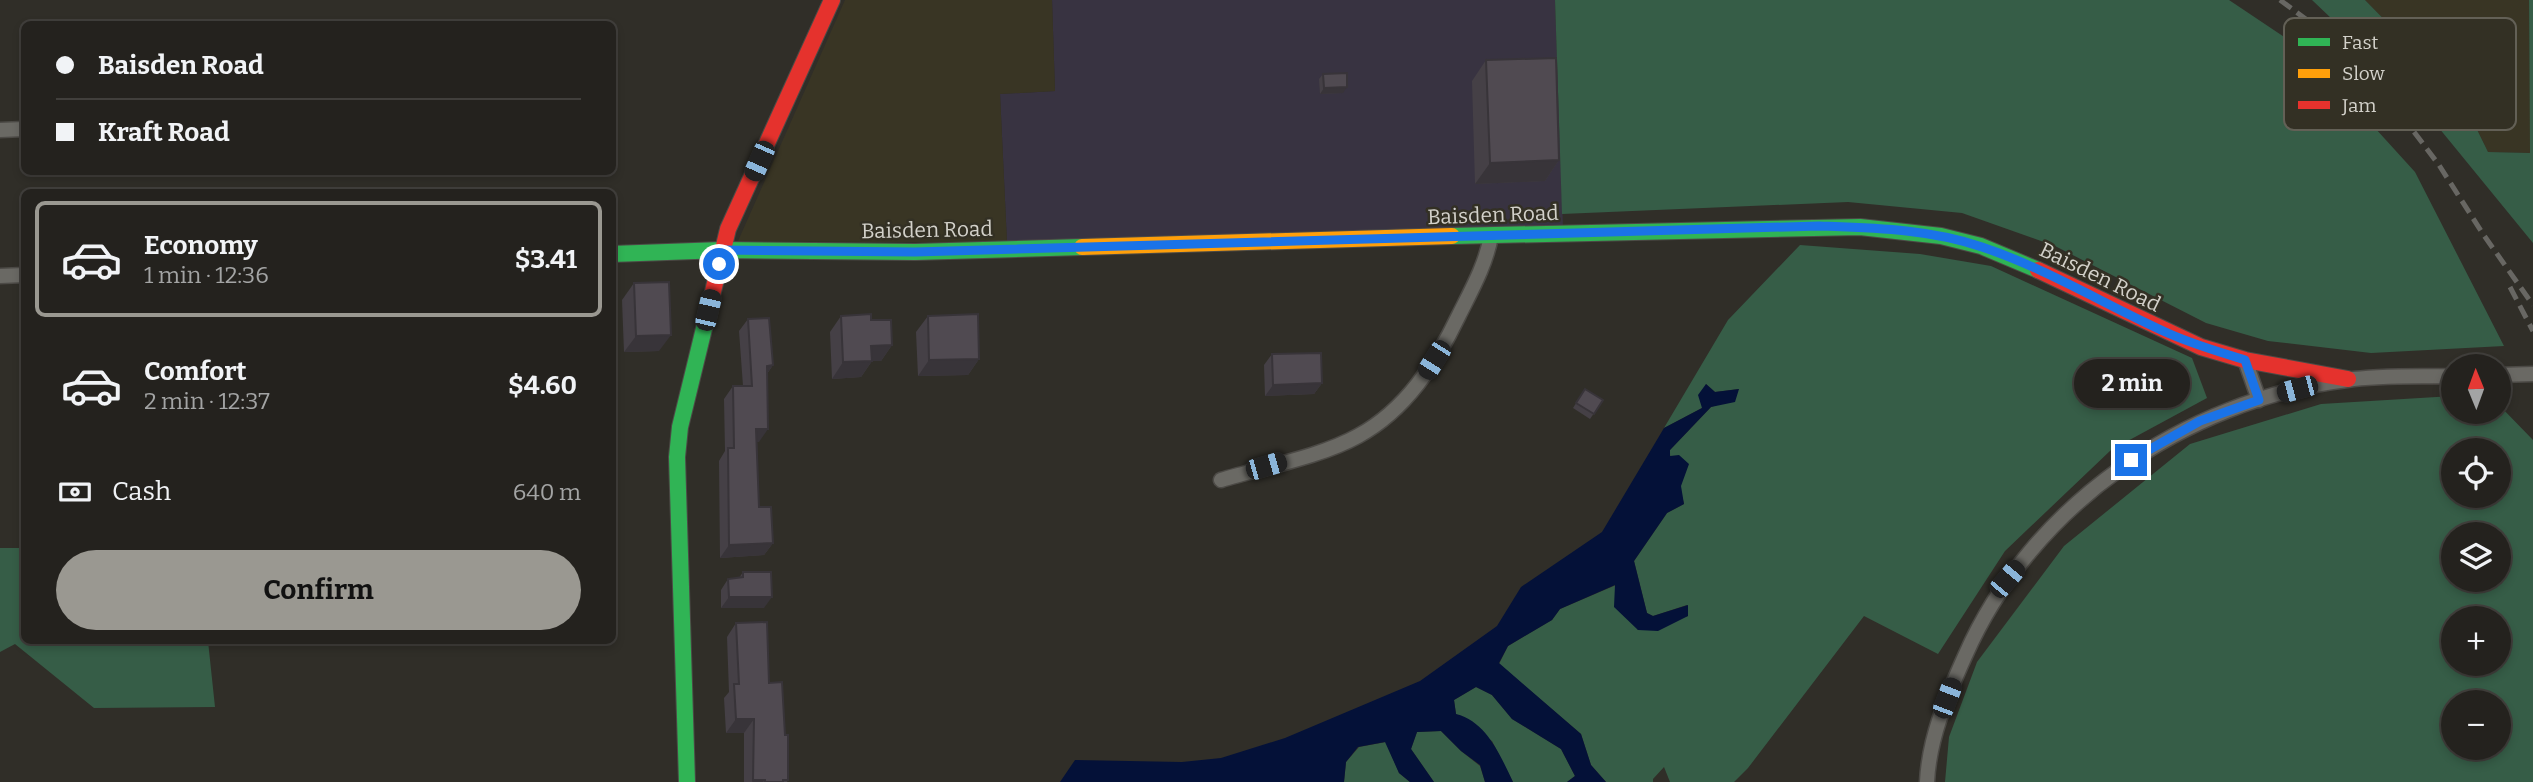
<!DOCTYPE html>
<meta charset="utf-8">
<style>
body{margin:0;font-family:Bitter,serif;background:#302f2b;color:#f1f3f6;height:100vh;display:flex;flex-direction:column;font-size:26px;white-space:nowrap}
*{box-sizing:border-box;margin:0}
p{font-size:23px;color:#a3a4a4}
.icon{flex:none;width:38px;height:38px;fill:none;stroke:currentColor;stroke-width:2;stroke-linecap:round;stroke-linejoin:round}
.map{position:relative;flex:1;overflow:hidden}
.sheet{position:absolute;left:21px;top:189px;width:595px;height:455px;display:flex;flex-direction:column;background:#24221e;border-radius:10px;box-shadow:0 4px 10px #0003,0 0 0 2px #413f3c}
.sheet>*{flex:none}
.top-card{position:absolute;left:21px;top:21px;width:595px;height:154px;border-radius:10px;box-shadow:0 4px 10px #0003,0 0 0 2px #413f3c;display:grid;align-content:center;height:154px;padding:0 35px;background:#24221e}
.needle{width:46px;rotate:359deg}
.tools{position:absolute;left:2441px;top:354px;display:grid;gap:14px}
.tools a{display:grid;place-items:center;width:70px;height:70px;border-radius:50%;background:#24221e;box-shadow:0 4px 10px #0003,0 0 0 2px #413f3c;font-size:35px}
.end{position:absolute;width:32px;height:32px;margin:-16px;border:9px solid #1a73e8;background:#fff;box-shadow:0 0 0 4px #fff}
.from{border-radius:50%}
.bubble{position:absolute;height:49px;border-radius:24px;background:#24221e;box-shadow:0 4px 10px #0003,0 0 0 2px #413f3c;font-size:23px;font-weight:700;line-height:49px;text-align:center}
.car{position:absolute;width:21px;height:42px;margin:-21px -10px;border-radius:9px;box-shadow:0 0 5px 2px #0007;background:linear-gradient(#222 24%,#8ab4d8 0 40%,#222 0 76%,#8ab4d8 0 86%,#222 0)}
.top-card b{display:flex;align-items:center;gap:24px;height:66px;font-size:26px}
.top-card b+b{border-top:2px solid #413f3c}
.top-card i{width:18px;height:18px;background:#f1f3f6}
ul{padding:12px 0 0;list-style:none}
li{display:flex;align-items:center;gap:21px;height:116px;margin:0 14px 10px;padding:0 21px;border:4px solid transparent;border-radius:10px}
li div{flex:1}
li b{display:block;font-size:26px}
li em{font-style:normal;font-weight:700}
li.selected{border-color:#9a9891}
li>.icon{width:63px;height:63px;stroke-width:1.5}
.pay{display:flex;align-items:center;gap:18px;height:77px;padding:0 35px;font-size:26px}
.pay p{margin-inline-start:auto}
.action{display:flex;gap:14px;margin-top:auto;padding:14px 35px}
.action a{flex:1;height:80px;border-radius:42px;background:#9a9891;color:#111;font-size:28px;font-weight:700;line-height:80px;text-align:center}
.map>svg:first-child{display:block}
</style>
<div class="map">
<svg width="2533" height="782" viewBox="0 0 2533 782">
<rect width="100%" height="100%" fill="#302e28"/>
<path fill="#383341" d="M1052 0H1555L1563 227 1007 243 1000 94 1055 91Z"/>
<g fill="#393524">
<path d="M845 0H1052L1055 91 1000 94 1007 243 738 241Z"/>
<path d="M2365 0H2529L2531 153 2488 152 2437 48H2412Z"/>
</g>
<g fill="#365d47" fill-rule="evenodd">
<path d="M1555 0H2229L2305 51 2415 172 2504 346 2371 353 2268 341 2206 323 2055 246 1962 213 1848 202 1562 214Z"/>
<path d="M2312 0H2365L2412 48H2437L2488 152 2530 153 2529 0H2533V243L2412 95Z"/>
<path d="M1800 245 1920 254 1991 266 2192 358 2207 398 2111 450 2005 551 1938 654 1864 616 1748 768 1734 782H1670L1664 767 1653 779V782H1606L1591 765 1581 734 1499 664 1508 646 1552 620 1560 609 1616 585 1638 630 1688 616 1687 605 1653 616 1647 613 1634 561 1667 513 1684 504C1681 488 1669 464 1670 450L1711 407 1726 402 1739 389 1715 392 1706 384 1702 408 1664 428 1728 320Z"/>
<path d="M2453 396 2454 411H2499V405L2533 440V782H1945L1949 737 1977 662 2064 546 2190 444 2321 404ZM2454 450H2499V495H2454ZM2454 534H2499V579H2454ZM2454 618H2499V663H2454ZM2454 702H2499V747H2454Z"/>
<path d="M0 548H24V640L208 641 215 707 94 708 15 644 0 652Z"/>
<path d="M1476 687 1492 695 1512 719 1561 749 1575 776 1567 782H1513L1492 741 1456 714 1454 700Z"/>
<path d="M1441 731 1461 751 1480 766 1485 782H1434L1411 749 1417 732Z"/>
<path d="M1386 742 1399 773 1410 782H1344L1346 762 1359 747Z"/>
</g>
<path fill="#041138" d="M1706 384 1715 392 1739 389 1735 402 1711 407 1670 450V456L1679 455 1689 464 1681 486 1684 504 1667 513 1634 561 1647 613 1653 616 1688 605V616L1658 631 1638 630 1614 607 1615 585 1560 609 1552 620 1508 646 1499 663 1581 734 1591 765 1606 782H1567L1575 776 1561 749 1512 719 1492 695 1476 687 1454 700 1456 714C1487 722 1500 755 1513 782H1485L1480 765 1461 751 1441 731 1417 732 1411 749 1434 782H1410L1399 773 1385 742 1358 747 1346 762 1344 782H1060L1075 760 1182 762 1221 758 1285 738 1420 681 1497 626 1521 587 1602 532 1664 428 1702 408 1698 395Z"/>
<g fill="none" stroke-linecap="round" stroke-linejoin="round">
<defs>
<g id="street">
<path d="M0 130 24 129"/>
<path d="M0 276 24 275"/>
<path d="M2245 360 2259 400"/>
<path d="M2499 375 2533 374"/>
<path d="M1221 480C1264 467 1320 457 1358 436 1406 410 1436 363 1459 315 1472 289 1486 264 1491 236"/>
<path d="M1927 782C1929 738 1947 696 1965 656 2031 505 2185 400 2347 380 2382 375 2419 377 2454 376"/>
</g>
<g id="fast">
<path d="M1452 236 1860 227 1941 236 1981 246 2038 270"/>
<path d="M612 254 722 250 915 252 1082 247"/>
<path d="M687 782 677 457 680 427 709 308"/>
</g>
<path id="slow" d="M1082 247 1452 236"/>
<g id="jam">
<path d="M2038 270 2201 347 2245 360 2348 379"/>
<path d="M709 308 728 229 832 0"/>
</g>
</defs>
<use href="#street" stroke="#4c4a46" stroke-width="17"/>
<use href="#fast" stroke="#4c4a46" stroke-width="18"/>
<use href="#slow" stroke="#4c4a46" stroke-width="18"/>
<use href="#jam" stroke="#4c4a46" stroke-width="18"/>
<use href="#street" stroke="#6a6964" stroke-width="14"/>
<use href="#fast" stroke="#30b455" stroke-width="16"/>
<use href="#slow" stroke="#ff9f0a" stroke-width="16"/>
<use href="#jam" stroke="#e5322d" stroke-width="16"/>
<g stroke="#686763" stroke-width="5" stroke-dasharray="14 7" stroke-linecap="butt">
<path d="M2280 0 2315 26 2387 96 2439 165 2483 234 2533 305"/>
<path d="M2510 287 2533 331"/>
</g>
</g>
<g fill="#454046">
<path d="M1486 60 1559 160 1545 181 1475 184 1472 81Z"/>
<path d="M1323 74 1343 93 1320 94 1319 79Z"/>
<path d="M634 283 659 351 624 352 622 300Z"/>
<path d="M841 316 871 320 892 345 881 361H872L861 377 832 379 830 332Z"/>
<path d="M928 316 979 359 968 375 918 376 916 332Z"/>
<path d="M748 319 773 365 767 374 759 442H757L759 507 773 543 764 555 720 558 719 461 725 451 724 399 733 386H743L739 331Z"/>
<path d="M1272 354 1322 383 1314 394 1265 396 1264 365Z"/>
<path d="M1585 389 1603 400 1590 419 1573 408Z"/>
<path d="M743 572 764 608H721V590L728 579 739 578Z"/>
<path d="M736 623 769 683 785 735 788 780 787 782H744V733H726L724 698 729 692 727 637Z"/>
</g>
<g fill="#383439">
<path d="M1347 87 1343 93 1320 94 1324 88Z"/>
<path d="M1559 160 1545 181 1475 184 1490 163Z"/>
<path d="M671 335 659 351 624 352 636 336Z"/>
<path d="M892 345 881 361H872L861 377 832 379 843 362 871 346Z"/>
<path d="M979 359 968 375 918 376 929 360Z"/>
<path d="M773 365 764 378 767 366Z"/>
<path d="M1322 383 1314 394 1265 396 1273 385Z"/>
<path d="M756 429H768L759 442H747Z"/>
<path d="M773 543 764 555 720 558 729 545Z"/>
<path d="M729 597H772L764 608H721Z"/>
<path d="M736 719H754L744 733H726Z"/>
<path d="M753 780H765L763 782H752Z"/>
</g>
<g fill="#504a51" stroke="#383439" stroke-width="2">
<path d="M1556 58 1559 160 1490 163 1486 60Z"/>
<path d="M1347 73V87L1324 88 1323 74Z"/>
<path d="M669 282 671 335 636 336 634 283Z"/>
<path d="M871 314V320H891L892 345 871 346 872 361 843 362 841 316Z"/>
<path d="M978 314 979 359 929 360 928 316Z"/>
<path d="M769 318 773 365 767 366 768 429H756L759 507H771L773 543 729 545 728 448H734L733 386H752L748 319Z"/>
<path d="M1321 353 1322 383 1273 385 1272 354Z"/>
<path d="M1585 389 1603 400 1594 414 1576 403Z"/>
<path d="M743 572H771L772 597H729L728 579 743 577Z"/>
<path d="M767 622 769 683 782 682 785 735H788V780H783V782H765V780H753L754 719H736L734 684H739L736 623Z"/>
</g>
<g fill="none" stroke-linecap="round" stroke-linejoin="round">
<path stroke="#1a73e8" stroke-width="9" d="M719 264 722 250 915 252 1819 226C1874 228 1930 229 1982 247 2048 269 2107 306 2170 334 2195 345 2220 352 2245 360L2259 400 2200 421 2131 460"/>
</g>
<g text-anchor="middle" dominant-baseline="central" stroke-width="5" stroke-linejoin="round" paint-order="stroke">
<g font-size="21" fill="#d3d1ca" stroke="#333024">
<text transform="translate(1493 215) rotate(-2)">Baisden Road</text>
<text transform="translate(927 230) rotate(-1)">Baisden Road</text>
<text transform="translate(2100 277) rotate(26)">Baisden Road</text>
</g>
</g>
<rect x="2284" y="18" width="232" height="112" rx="10" fill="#333024" stroke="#636056" stroke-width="2"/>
<rect x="2298" y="38" width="32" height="8" fill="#30b455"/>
<rect x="2298" y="69" width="32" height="9" fill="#ff9f0a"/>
<rect x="2298" y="101" width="32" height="8" fill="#e5322d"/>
<g font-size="19" fill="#d3d1ca">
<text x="2342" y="49">Fast</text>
<text x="2342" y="80">Slow</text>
<text x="2342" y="112">Jam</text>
</g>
</svg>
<div class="tools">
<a><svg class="needle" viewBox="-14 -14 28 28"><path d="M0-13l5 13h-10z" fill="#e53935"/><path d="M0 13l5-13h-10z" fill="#a3a4a4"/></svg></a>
<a><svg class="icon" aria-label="locate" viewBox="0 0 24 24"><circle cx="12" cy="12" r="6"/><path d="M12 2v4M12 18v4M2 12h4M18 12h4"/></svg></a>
<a><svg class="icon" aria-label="layers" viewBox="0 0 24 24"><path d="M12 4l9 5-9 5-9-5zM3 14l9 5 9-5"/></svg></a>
<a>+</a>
<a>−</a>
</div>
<i class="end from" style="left:719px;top:264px"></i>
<i class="end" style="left:2131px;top:460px"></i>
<div class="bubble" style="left:2074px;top:359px;width:116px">2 min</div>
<i class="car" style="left:759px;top:161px;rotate:204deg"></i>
<i class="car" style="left:708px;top:310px;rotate:13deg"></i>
<i class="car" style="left:1434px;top:360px;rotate:212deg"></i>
<i class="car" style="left:2297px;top:389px;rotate:255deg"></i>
<i class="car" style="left:1266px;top:466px;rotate:74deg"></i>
<i class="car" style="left:2007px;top:579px;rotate:40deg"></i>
<i class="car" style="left:1947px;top:698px;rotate:21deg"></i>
<div class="top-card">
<b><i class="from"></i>Baisden Road</b>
<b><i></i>Kraft Road</b>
</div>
<section class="sheet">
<ul>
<li class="selected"><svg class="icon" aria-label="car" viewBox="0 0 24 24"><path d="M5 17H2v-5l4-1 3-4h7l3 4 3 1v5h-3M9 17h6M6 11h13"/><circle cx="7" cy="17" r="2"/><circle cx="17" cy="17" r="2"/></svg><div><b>Economy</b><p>1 min · 12:36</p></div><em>$3.41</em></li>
<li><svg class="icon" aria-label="car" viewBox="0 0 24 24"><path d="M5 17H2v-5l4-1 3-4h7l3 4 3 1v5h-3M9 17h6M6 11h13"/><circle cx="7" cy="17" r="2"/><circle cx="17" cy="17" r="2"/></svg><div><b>Comfort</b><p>2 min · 12:37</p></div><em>$4.60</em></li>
</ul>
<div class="pay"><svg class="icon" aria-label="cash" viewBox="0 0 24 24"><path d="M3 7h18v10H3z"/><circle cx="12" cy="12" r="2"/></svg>Cash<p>640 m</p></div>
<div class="action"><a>Confirm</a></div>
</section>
</div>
